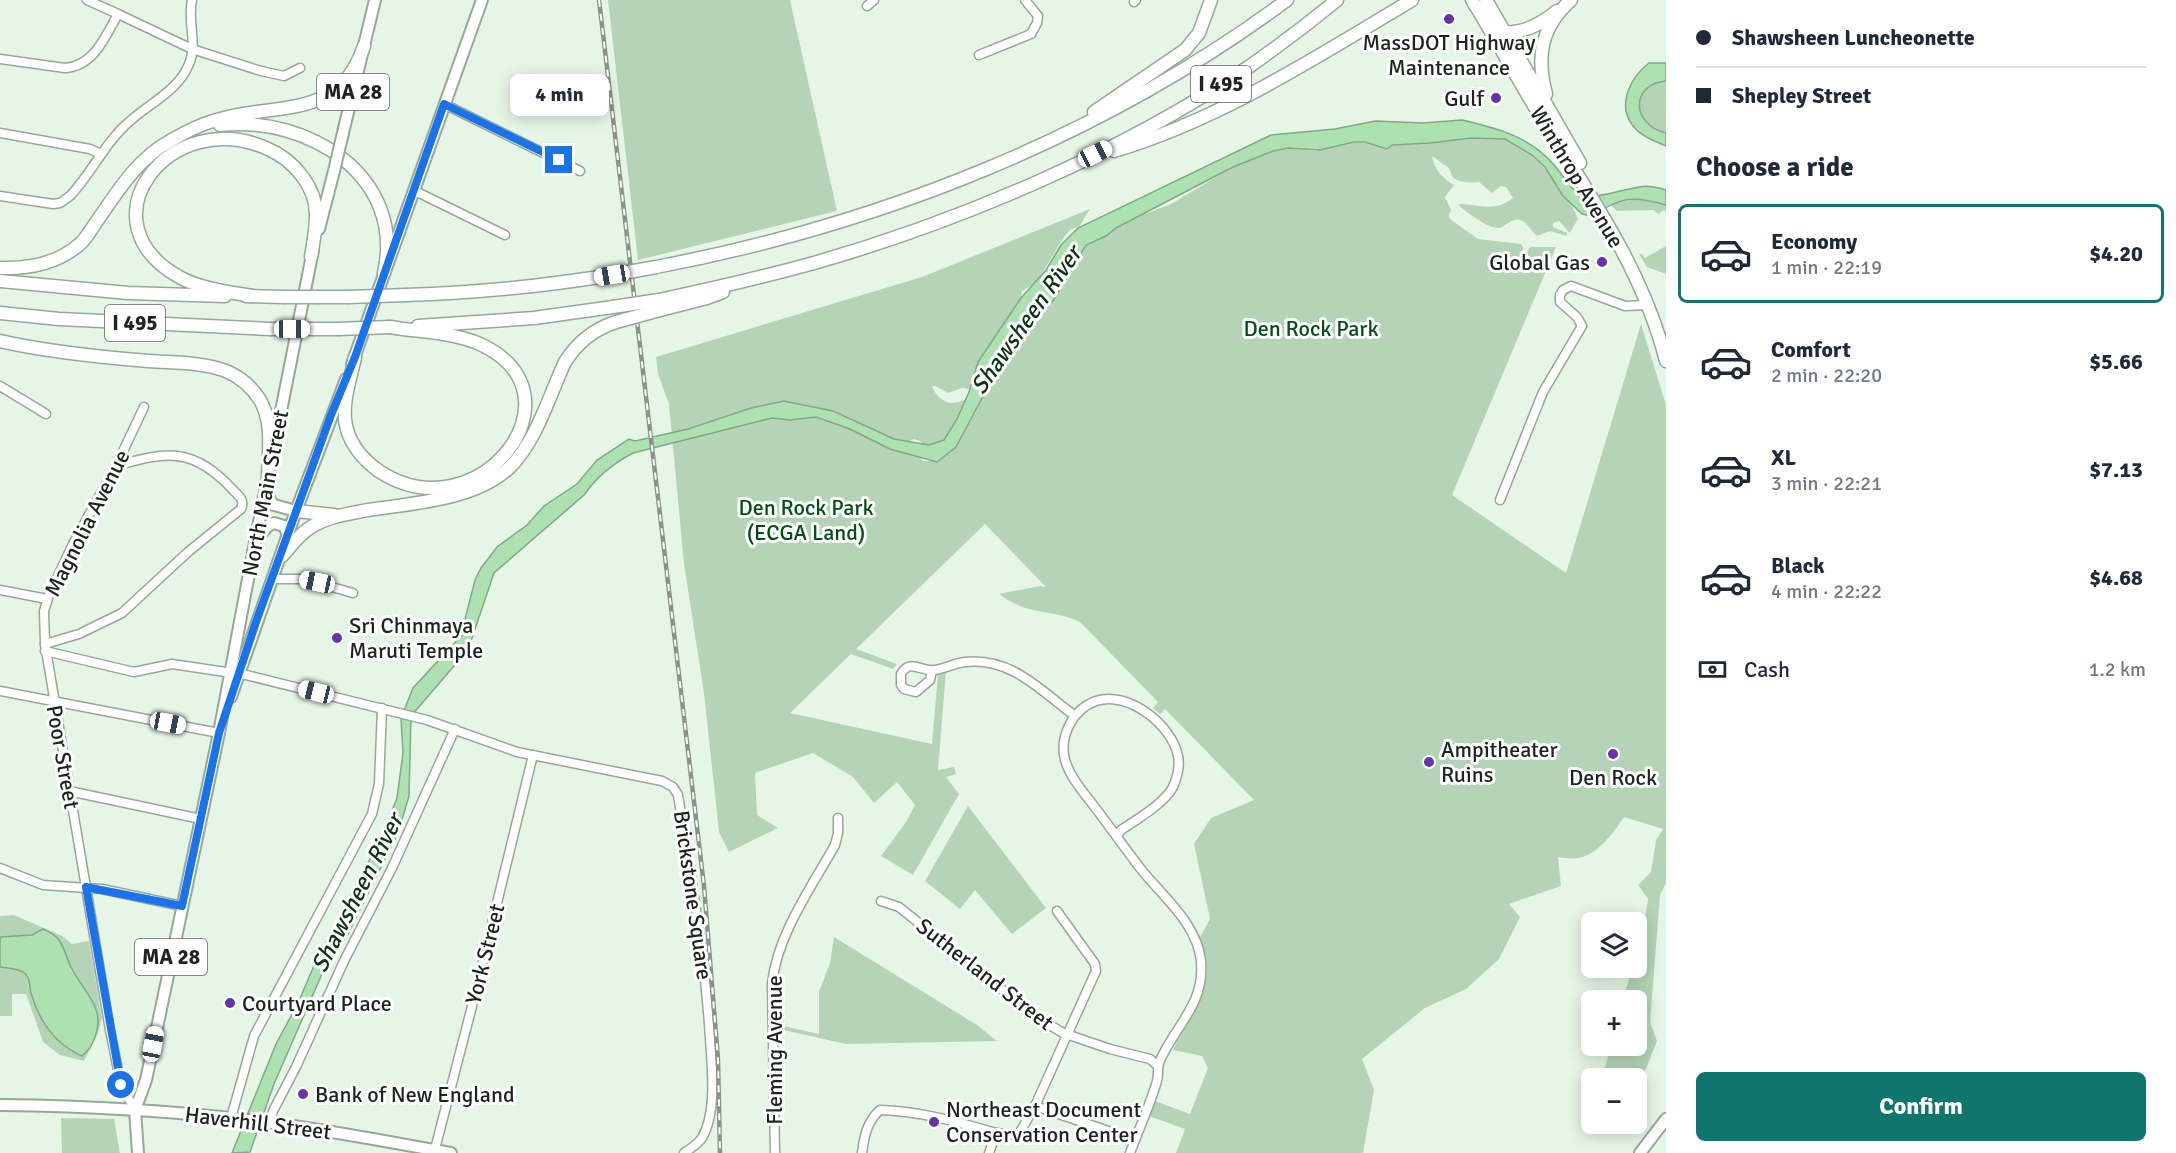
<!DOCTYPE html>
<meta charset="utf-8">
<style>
body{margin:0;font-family:Signika,sans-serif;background:#f2f2f3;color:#1f2937;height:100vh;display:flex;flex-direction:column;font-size:22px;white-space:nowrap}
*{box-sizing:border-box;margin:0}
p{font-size:20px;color:#747a83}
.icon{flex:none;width:33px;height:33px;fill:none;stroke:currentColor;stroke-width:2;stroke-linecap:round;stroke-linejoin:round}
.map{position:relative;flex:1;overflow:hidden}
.side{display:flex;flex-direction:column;background:#fff;width:510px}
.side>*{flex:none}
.hud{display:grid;align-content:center;height:132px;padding:0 30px;background:#fff}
.fabs{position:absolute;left:1581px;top:912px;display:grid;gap:12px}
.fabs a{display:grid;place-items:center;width:66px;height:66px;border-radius:9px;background:#fff;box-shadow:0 3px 15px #0003;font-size:30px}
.end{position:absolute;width:27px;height:27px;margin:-14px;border:8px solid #1a73e8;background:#fff;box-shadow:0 0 0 3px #fff}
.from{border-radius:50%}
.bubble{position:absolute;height:42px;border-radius:9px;background:#fff;box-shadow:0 3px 15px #0003;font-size:20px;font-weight:700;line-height:42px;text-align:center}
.car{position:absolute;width:18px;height:36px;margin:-18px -9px;border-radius:8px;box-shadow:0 0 4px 2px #0007;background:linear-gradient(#fff 24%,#345 0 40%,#fff 0 76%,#345 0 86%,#fff 0)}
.hud b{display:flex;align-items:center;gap:21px;height:57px;font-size:22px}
.hud b+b{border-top:2px solid #e0e1e3}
.hud i{width:15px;height:15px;background:#1f2937}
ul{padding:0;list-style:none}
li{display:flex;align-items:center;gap:18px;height:99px;margin:0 12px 9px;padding:0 18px;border:3px solid transparent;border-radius:9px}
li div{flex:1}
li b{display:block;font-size:22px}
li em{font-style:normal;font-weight:700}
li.active{border-color:#0f766e}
li>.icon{width:54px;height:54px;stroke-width:1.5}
h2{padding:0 30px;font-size:27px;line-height:72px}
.pay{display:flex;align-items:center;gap:15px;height:66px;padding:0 30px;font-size:22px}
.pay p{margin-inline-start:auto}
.button{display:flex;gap:12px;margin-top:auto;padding:12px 30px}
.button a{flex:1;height:69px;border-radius:9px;background:#0f766e;color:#fff;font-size:24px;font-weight:700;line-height:69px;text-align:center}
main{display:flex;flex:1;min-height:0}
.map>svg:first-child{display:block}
</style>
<main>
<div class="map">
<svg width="1666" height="1153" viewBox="0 0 1666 1153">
<rect width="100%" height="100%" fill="#e6f6e6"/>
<g fill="#b5d4b7">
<path d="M608 0H790L837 211 638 260Z"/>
<path d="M1666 81V133C1630 124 1631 84 1666 81Z"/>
<path d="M1471 138C1483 139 1498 136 1508 140 1534 150 1569 194 1578 219L1570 233 1559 221 1553 223V227L1567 233V236L1550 231 1537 236C1530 231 1528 222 1520 220 1509 218 1507 227 1498 228 1489 229 1463 210 1458 204 1479 204 1493 213 1513 198L1506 187 1501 186 1492 193 1479 182C1469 183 1462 183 1453 178L1449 168 1432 156C1434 169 1443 179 1454 185L1445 197 1451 210 1449 215 1450 219 1478 239 1521 244 1523 247V255L1527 253 1530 247H1556L1452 495 1566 573 1641 324 1666 405V883L1660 895 1650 1022 1657 1041 1637 1091 1636 1078H1602L1611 1046H1636V1000H1623L1632 968H1636L1637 954 1643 932 1648 899 1638 885 1651 872 1656 840 1663 829 1624 817C1614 832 1597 856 1578 858 1571 859 1564 858 1558 857L1561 886 1509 904 1520 917 1499 959 1466 989 1425 1008 1362 1059 1374 1090 1363 1153H1176L1185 1129 1149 1116 1155 1101 1190 1114 1208 1068 1202 1056 1173 1050C1191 1010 1220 987 1199 939L1210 919 1194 844 1211 818 1254 800 1165 709 1160 714 1153 708 1158 702 1080 622C1050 608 1030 617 999 594L1040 586 1046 587 985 524 856 649 897 664 893 669 851 654 790 713 932 744 938 675 946 671 938 770 954 767 956 774 946 777 959 794 913 875 881 856 906 822 915 805 897 782 874 803 853 777 813 753 755 773 757 815 778 828 729 852 719 832 704 693 684 564 669 404 658 374 656 357 922 277 1090 209 1079 227 1071 229 1064 237 1036 283 1022 291 1020 303 985 352 973 375 969 389 962 388 948 393 935 386H932C935 394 942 402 951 403 957 403 961 400 967 400L966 406 947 441 924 445 920 441 914 439 906 443 923 461H938L957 446 976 411 981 397 993 374 1043 310 1053 301 1086 245 1140 216 1171 204 1233 167 1270 151 1285 148 1317 151 1333 145 1359 142 1379 145 1386 149 1392 145 1430 143Z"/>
<path d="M1628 199 1650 200 1666 205V212L1664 210 1658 214 1654 210 1617 211 1610 204Z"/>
<path d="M1666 246V274L1647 267 1639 254H1642L1645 258Z"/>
<path d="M968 806 1046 908 1012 934 975 890 960 909 925 881Z"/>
<path d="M14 915 62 936 72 944 89 941 102 1018 98 1033 84 1061 60 1055 43 1042 26 994H12V1016H0V916Z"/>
<path d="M834 937 977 1025 997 1041 846 1044 779 1029V1025L819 1034V992L830 963Z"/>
<path d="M61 1118 114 1119 120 1153H62Z"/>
</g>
<g fill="#aee1b2" stroke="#82a885" stroke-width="1.5">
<path d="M1649 63H1666V81C1631 84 1630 124 1666 133V146C1654 141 1641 136 1633 126 1616 104 1631 77 1649 63Z"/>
<path d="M1462 120C1499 129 1529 136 1555 166 1563 175 1569 188 1580 194 1592 201 1624 189 1639 187 1648 185 1657 187 1666 190V205C1632 195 1621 197 1592 216L1582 214 1563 196 1545 167 1532 155 1505 139 1471 138 1430 143 1392 145 1387 149 1365 142H1354L1320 150 1288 148 1273 151 1233 167 1116 228 1106 236 1086 245 1053 301 1043 310 996 372 956 447 937 462 890 449 850 429 816 417 790 420 772 418 633 453C612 464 597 476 584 495L494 573 471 641 454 666 411 716 409 796 398 833 348 934 325 967 274 1084 250 1152 232 1153 276 1044 298 1003 316 961 381 838 397 798 403 753 401 718 413 688 463 634V627L475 580 481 568 497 547 527 525 544 506 577 484 597 460 629 439 635 441 688 429 751 408 784 401 833 411 894 439 929 445 944 440 957 419 969 392 978 362 1021 298 1046 270 1061 245 1078 228 1271 135 1335 129 1375 121 1423 123Z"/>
<path d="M43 929C62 936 63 948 70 965 81 990 107 1007 95 1037 92 1046 89 1050 82 1056 55 1044 39 1021 31 993 29 985 31 977 23 972 17 968 6 968 0 967V937L32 935Z"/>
</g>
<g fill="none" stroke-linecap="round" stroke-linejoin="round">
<defs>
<g id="minor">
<path d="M1134 2 1136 0"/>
<path d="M867 6 874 0"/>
<path d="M118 14 192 49 261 71 284 76 300 68"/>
<path d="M979 55 1031 34 1037 23 1038 16 1025 0"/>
<path d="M0 59 65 68C94 66 105 37 118 14L87 0"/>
<path d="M444 104 580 171"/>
<path d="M0 133 90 149 101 154"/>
<path d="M413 190 505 235"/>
<path d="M0 196 53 204 60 203 70 196C92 173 105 142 130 121 150 103 179 90 189 64 198 44 187 21 192 0"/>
<path d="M0 386 46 414"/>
<path d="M116 466C167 451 194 447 233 490 239 496 245 500 241 509L188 552 122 613 79 634 45 644 110 1030 121 1085 135 1110"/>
<path d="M1500 500 1543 392 1582 326 1577 317 1560 302V295L1563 290 1571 286 1625 306 1648 305"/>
<path d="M273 579H303L353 593"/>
<path d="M0 590 47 599"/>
<path d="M45 644 44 611 49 595 73 544 116 466 144 407"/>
<path d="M45 651 134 672 172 664 246 675 427 720 517 752 662 781 673 787 678 795C691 876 705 957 710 1039 712 1068 717 1112 702 1138 698 1144 690 1149 684 1153"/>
<path d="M932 671 930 680 916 692 904 689 901 685V674C910 658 921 672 934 670 944 669 954 663 965 662 1012 657 1041 691 1075 716"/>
<path d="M0 691 219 733"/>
<path d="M69 791 201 819"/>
<path d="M1117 836 1121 830C1136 820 1165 803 1173 787 1177 778 1180 766 1178 756 1172 725 1128 690 1096 701 1073 709 1059 736 1065 760 1070 777 1083 792 1094 806 1109 826 1124 847 1140 868 1162 896 1197 923 1201 961 1205 1006 1174 1026 1159 1063 1157 1069 1159 1075 1157 1081 1150 1105 1139 1129 1130 1153"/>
<path d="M0 868 43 885 102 889 182 906"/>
<path d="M881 901 899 907 1035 1016 1063 1033 1110 1049 1150 1059 1158 1066"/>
<path d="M1035 1106 1135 1140"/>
<path d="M231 1118 254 1036 372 814 379 784 382 708"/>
<path d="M270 1123 273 1111 296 1067 344 961 392 868 455 729"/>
<path d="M434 1153 471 1010 533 755"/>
<path d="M775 1153 772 984C777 935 811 888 835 845L838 833V818"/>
<path d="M862 1153C864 1137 867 1121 880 1110 919 1111 959 1122 996 1133"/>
<path d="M989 1153 996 1133 1016 1135 1020 1132 1035 1106 1096 971 1095 964 1057 911"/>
</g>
<g id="major">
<path d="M342 137 375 0"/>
<path d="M319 229 334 171"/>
<path d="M352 364 482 0"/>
<path d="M268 490 269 499 274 505 296 511"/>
<path d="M255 541 269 525 274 523 284 526 288 535"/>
<path d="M231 697 296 511 346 379"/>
<path d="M0 1105C88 1106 178 1111 265 1122 328 1130 389 1142 451 1153"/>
<path d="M138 1153 135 1110 146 1080 219 733 255 542 313 250"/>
<path d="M1640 1153 1666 1119"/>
</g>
<g id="highway">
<path d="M1472 0C1497 40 1519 82 1544 122 1592 198 1644 273 1666 361"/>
<path d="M1486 0 1580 163"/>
<path d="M1499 32C1521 35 1540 25 1557 11"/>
<path d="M1546 94C1536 56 1541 27 1571 0"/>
<path d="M1094 112 1185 50 1199 33 1211 0"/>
<path d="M220 125C307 115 406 176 384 273"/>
<path d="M1114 151C1221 119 1317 57 1412 0"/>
<path d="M656 267C882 224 1102 137 1287 0"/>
<path d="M0 268C29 269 59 263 81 243 87 237 92 228 97 221 118 191 137 159 170 141 187 131 205 122 224 118 284 103 340 118 364 46"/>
<path d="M0 281 128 293 225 296"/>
<path d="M406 295C475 293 544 286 612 275"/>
<path d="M246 296 284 297"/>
<path d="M252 296C229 292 202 289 181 278 78 222 171 104 268 149 294 160 317 188 316 216 316 230 313 244 311 257"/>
<path d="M319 297H348"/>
<path d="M659 300C711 289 763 277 814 263 961 221 1123 152 1250 66 1280 45 1309 23 1337 0"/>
<path d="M660 310 707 298 723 292"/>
<path d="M0 313 59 319 270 329"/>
<path d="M418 326 534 318 613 307"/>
<path d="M314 329H338"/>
<path d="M0 341C49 352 99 357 149 361 174 363 202 362 226 371 240 377 252 387 260 400 274 424 268 454 268 480"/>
<path d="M355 357C351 377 343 399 345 419 347 441 362 459 379 471 477 536 590 395 480 344 453 332 419 332 390 327"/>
<path d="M296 511 334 515"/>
<path d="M282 556C291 546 299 534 311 527 329 516 348 514 368 510 413 503 476 500 510 467 537 440 549 396 565 362 577 343 594 329 616 322"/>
</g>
</defs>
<use href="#minor" stroke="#97a798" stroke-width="11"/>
<use href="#major" stroke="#97a798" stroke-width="14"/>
<use href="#highway" stroke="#97a798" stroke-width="15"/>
<use href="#minor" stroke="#fff" stroke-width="8"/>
<use href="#major" stroke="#fff" stroke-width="10"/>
<use href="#highway" stroke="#fff" stroke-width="12"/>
<defs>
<path id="rail" d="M599 0 704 886 718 1059 720 1153"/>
</defs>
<use href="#rail" stroke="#889488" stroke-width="4.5"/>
<use href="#rail" stroke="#fff" stroke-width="2" stroke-dasharray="7" stroke-linecap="butt"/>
<defs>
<path id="major-bridge" d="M334 171 342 137"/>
<g id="highway-bridge">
<path d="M612 275 656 267"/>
<path d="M284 297H319"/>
<path d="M348 297 406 295"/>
<path d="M613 307 659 300"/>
<path d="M616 322 660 310"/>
<path d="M270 329H314"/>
<path d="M338 329 390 327"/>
</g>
</defs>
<use href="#major-bridge" stroke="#97a798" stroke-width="14" stroke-linecap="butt"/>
<use href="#highway-bridge" stroke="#97a798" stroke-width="15" stroke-linecap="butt"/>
<use href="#major-bridge" stroke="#fff" stroke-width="10"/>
<use href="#highway-bridge" stroke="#fff" stroke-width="12"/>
</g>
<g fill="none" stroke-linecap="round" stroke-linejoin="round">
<path stroke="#1a73e8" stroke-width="8" d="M121 1085 86 887 182 906 219 733 256 622 331 415 355 357 444 104 559 160"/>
</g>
<g fill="#6434ac" stroke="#fff" stroke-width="2">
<circle cx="1449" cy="19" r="6"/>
<circle cx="1496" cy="98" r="6"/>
<circle cx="1602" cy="262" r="6"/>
<circle cx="337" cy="638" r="6"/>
<circle cx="1613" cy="754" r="6"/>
<circle cx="1429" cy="762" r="6"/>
<circle cx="230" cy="1003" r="6"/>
<circle cx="303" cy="1094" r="6"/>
<circle cx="934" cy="1122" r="6"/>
</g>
<g text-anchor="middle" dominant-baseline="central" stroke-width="6" stroke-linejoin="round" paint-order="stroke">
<g fill="#fff" stroke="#616561" stroke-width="1.5">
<rect x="1191" y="66" width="60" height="36" rx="4.5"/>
<rect x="317" y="74" width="72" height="36" rx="4.5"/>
<rect x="105" y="305" width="60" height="36" rx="4.5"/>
<rect x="135" y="939" width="72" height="36" rx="4.5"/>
</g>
<g font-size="21" font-weight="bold" fill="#1d231d">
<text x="1221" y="84">I 495</text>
<text x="353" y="92">MA 28</text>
<text x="135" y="323">I 495</text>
<text x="171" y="957">MA 28</text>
</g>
<g font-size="22" fill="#1d231d" stroke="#fff" text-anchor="start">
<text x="1449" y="42" text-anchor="middle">MassDOT Highway<tspan x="1449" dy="25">Maintenance</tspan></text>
<text x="1484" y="98" text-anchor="end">Gulf</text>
<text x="1590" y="262" text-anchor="end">Global Gas</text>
<text x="349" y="625">Sri Chinmaya<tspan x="349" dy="25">Maruti Temple</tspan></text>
<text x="1441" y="749">Ampitheater<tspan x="1441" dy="25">Ruins</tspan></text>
<text x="1613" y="777" text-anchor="middle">Den Rock</text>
<text x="242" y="1003">Courtyard Place</text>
<text x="315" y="1094">Bank of New England</text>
<text x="946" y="1109">Northeast Document<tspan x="946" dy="25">Conservation Center</tspan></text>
</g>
<g font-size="22" fill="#1d231d" stroke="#fff">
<text transform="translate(1577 177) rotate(59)">Winthrop Avenue</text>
<text transform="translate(265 493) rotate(-79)">North Main Street</text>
<text transform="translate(87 523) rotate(-63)">Magnolia Avenue</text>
<text transform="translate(63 757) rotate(80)">Poor Street</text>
<text transform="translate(693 895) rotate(82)">Brickstone Square</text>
<text transform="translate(485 954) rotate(-76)">York Street</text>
<text transform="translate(985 974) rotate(38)">Sutherland Street</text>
<text transform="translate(774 1050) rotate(-90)">Fleming Avenue</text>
<text transform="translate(258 1123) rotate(7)">Haverhill Street</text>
</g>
<g font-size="22" fill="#005016" stroke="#fff">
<text x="1311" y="328">Den Rock Park</text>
<text x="806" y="507">Den Rock Park<tspan x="806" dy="25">(ECGA Land)</tspan></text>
</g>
<g font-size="24" font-style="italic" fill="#0d3214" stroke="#fff">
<text transform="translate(1026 320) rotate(-55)">Shawsheen River</text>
<text transform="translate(357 893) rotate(-63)">Shawsheen River</text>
</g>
</g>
</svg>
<div class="fabs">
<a><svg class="icon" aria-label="layers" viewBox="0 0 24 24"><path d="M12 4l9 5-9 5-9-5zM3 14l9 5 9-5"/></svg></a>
<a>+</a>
<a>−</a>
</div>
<i class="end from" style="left:121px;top:1085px"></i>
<i class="end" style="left:559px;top:160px"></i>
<div class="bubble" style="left:510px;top:74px;width:99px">4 min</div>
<i class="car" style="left:1095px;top:154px;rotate:63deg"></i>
<i class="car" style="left:612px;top:275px;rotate:261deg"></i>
<i class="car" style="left:292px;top:329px;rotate:90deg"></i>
<i class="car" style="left:317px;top:582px;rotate:282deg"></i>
<i class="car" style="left:316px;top:692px;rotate:284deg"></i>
<i class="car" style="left:168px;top:723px;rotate:101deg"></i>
<i class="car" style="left:153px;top:1044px;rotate:11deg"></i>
</div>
<section class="side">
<div class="hud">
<b><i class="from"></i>Shawsheen Luncheonette</b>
<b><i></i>Shepley Street</b>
</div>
<h2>Choose a ride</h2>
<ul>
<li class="active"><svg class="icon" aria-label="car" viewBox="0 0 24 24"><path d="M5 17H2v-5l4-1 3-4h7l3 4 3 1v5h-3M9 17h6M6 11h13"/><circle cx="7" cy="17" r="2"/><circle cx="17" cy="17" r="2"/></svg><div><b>Economy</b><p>1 min · 22:19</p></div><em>$4.20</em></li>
<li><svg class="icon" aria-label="car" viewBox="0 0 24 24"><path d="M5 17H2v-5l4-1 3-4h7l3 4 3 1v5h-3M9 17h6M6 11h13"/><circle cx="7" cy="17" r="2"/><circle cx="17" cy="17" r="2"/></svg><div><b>Comfort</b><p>2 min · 22:20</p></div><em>$5.66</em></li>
<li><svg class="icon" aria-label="car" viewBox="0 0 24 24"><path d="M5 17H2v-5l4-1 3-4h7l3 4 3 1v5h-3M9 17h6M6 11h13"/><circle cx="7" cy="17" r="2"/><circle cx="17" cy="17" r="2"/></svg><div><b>XL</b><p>3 min · 22:21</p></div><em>$7.13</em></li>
<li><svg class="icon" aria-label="car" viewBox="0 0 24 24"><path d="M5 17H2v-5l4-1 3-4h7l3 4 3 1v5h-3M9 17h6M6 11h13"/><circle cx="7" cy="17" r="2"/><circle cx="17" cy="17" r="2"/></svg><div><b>Black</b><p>4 min · 22:22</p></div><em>$4.68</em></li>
</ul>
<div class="pay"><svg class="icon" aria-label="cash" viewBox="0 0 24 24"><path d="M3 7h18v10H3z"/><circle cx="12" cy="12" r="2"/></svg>Cash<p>1.2 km</p></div>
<div class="button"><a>Confirm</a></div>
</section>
</main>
